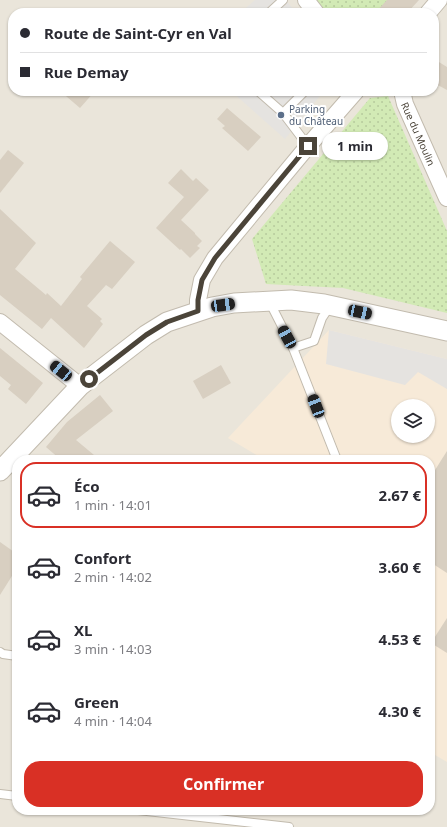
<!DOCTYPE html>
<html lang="fr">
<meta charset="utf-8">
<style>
body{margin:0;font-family:"Noto Sans",sans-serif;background:#f2f2f3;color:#2b2b33;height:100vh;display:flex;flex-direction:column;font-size:15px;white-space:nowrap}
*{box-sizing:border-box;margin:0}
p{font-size:13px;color:#7c7c81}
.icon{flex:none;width:22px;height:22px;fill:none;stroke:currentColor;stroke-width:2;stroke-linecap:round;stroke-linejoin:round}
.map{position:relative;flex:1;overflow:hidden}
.details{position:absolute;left:12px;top:455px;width:423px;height:360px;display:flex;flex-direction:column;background:#fff;border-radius:16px;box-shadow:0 1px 3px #0004}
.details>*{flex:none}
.guide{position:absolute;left:8px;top:8px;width:431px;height:88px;border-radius:16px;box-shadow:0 1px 3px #0004;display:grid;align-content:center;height:88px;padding:0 12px;background:#fff}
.buttons{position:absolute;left:391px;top:399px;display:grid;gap:8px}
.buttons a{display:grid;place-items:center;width:44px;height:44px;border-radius:50%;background:#fff;box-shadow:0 1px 3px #0004;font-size:20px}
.end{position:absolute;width:18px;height:18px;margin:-9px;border:5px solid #4b4439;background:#fff;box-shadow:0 0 0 2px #fff}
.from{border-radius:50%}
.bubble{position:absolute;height:28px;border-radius:14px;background:#fff;box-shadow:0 1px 3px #0004;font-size:13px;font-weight:700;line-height:28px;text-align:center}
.car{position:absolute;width:12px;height:24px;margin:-12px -6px;border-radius:5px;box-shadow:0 0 3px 1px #0007;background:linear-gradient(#222 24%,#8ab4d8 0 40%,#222 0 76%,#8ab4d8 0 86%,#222 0)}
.guide b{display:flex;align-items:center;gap:14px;height:38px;font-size:15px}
.guide b+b{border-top:1px solid #e1e1e2}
.guide i{width:10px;height:10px;background:#2b2b33}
ul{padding:7px 0 0;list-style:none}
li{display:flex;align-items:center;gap:12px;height:66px;margin:0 8px 6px;padding:0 4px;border:2px solid transparent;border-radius:16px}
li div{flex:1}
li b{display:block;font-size:15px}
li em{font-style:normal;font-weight:700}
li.selected{border-color:#d93025}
li>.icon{width:36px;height:36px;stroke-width:1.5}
.button{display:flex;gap:8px;margin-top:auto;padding:8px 12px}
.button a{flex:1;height:46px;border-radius:16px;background:#d93025;color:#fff;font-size:16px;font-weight:700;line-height:46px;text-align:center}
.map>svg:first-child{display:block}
</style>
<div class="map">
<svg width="447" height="827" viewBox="0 0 447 827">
<defs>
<pattern id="park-dots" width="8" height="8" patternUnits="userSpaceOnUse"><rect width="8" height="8" fill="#d2eab5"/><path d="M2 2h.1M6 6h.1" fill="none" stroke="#b6ca9c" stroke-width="1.8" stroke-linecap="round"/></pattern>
</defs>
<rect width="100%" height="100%" fill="#f6f3ec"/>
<path fill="#eae5da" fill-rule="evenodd" d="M0 0H447V827H0ZM13 13H434V91H13ZM398 406H428V436H398ZM17 460H430V810H17Z"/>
<path fill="#f7ead8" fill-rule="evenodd" d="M329 330 447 359V762L430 752V460H265L228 438ZM398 406H428V436H398Z"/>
<g fill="url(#park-dots)">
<path d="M314 0H418L406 13H325Z"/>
<path d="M388 96 447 231V313L343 288 266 284 252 239 370 98Z"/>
</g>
<g fill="#e5e3e0">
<path d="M255 0H286L296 13H240Z"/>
<path d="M231 91H324L285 139Z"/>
<path d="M329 330 447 359V389L418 372 405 385 326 364Z"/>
</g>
<g fill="#d8cfc1">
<path d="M387 0H419L407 13H375Z"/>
<path d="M434 59 447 67V90L434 83Z"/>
<path d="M60 91H95L80 108Z"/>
<path d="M227 108 261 137 248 151 222 128 225 126 217 119Z"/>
<path d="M8 150 24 163 0 193V160Z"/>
<path d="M181 169 193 181 196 178 209 190 181 220 195 233V234L202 241 197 246 200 248 190 258 181 249 180 250 156 228 184 197 168 183Z"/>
<path d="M0 209 36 243 15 269 46 295 47 293 61 306 82 279 80 277 110 241 135 262 112 289 106 285 87 306 102 319 100 321 103 324 84 348 51 318 42 329 0 295Z"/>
<path d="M0 348 43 383 26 404 8 389 11 385 0 376Z"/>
<path d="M221 365 231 383 203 399 193 381Z"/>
<path d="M100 395 113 411 76 440 100 460H61L46 447 67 422Z"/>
<path d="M447 451V573L430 562V478Z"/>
<path d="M0 542 17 554V568L0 595Z"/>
<path d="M447 618V653L431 643Z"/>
</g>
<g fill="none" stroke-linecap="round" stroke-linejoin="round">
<defs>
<g id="service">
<path d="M269 13 283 0"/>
<path d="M258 91 283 113 308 146"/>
<path d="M283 113 305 91"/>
<path d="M269 301 293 348 337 460"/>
<path d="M293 348 314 341 322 318 330 306"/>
<path d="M0 652 3 654 17 656"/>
<path d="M0 794 17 796"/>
<path d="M138 810 289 827"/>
</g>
<g id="minor">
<path d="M306 0 316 13"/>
<path d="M428 13 439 0"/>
<path id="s1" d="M402 91 405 104 447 198"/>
<path d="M198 311V300L202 280 215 258 308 146 356 91"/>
<path d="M0 322 80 386"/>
</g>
<path id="tertiary" d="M0 471 80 386 146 335 167 322 212 307 234 303 291 300 324 304 447 331"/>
</defs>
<use href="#service" stroke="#c2bbae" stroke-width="10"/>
<use href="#minor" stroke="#c2bbae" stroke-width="18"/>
<use href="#tertiary" stroke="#c2bbae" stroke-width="21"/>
<use href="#service" stroke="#fff" stroke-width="8"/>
<use href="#minor" stroke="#fff" stroke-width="16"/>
<use href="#tertiary" stroke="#fff" stroke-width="19"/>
</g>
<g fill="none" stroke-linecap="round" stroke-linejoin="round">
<path stroke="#4b4439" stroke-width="5" d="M89 379 146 335 167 322 198 311V300L202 280 215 258 308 146"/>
</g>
<circle fill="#5c6f8a" stroke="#fff" stroke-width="1.5" cx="281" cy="115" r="4"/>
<g text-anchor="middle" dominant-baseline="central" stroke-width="4" stroke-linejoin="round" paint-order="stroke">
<g font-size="10" fill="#4e5e75" stroke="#fff" text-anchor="start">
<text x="289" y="109">Parking<tspan x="289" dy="12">du Château</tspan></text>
</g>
<g font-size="10" fill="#4b4439" stroke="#fff">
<text stroke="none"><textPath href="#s1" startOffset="46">Rue du Moulin</textPath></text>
</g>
</g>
</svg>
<div class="buttons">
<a><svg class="icon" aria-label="layers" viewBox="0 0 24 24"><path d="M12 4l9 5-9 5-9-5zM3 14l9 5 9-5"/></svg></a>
</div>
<i class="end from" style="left:89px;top:379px"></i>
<i class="end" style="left:308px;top:146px"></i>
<div class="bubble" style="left:322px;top:132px;width:66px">1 min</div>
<i class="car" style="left:223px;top:305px;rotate:82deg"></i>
<i class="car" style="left:360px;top:312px;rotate:102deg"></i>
<i class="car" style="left:287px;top:337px;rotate:331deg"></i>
<i class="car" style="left:61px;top:371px;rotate:309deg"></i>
<i class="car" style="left:316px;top:406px;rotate:339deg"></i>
<div class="guide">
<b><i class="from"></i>Route de Saint-Cyr en Val</b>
<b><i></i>Rue Demay</b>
</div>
<section class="details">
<ul>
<li class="selected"><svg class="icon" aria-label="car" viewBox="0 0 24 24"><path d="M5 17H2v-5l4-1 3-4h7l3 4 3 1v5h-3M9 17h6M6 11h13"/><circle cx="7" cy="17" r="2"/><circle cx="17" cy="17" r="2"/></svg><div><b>Éco</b><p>1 min · 14:01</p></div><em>2.67 €</em></li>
<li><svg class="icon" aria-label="car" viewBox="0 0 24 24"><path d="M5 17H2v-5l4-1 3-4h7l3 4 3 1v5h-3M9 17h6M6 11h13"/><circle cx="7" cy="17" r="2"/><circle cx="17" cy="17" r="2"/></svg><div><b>Confort</b><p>2 min · 14:02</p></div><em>3.60 €</em></li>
<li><svg class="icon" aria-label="car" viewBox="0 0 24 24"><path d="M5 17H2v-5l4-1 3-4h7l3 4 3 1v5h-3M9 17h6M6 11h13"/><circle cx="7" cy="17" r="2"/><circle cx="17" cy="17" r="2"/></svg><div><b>XL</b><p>3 min · 14:03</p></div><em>4.53 €</em></li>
<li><svg class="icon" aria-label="car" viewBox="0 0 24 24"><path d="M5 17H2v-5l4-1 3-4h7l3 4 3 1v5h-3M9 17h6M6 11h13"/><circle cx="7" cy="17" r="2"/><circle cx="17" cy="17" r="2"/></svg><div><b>Green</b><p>4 min · 14:04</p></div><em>4.30 €</em></li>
</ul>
<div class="button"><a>Confirmer</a></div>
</section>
</div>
